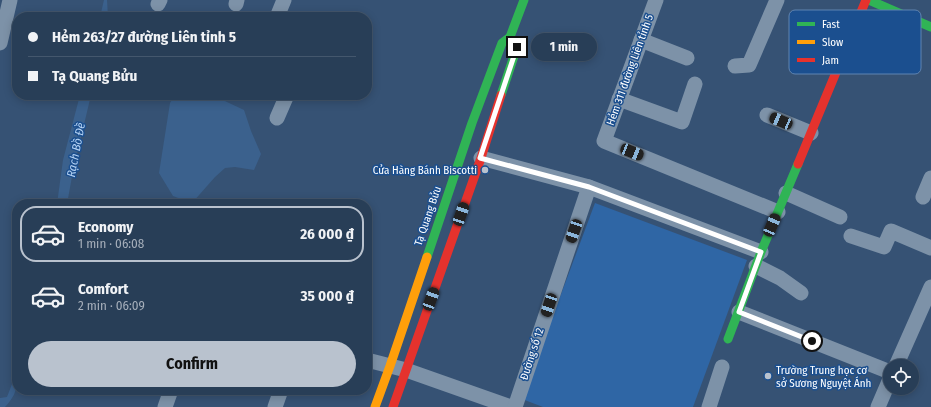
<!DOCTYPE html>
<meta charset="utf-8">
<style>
body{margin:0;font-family:"Fira Sans Condensed",sans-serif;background:#344961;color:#f1f3f6;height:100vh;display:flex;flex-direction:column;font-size:15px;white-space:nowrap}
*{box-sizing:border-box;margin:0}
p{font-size:13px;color:#a5aeba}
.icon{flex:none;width:22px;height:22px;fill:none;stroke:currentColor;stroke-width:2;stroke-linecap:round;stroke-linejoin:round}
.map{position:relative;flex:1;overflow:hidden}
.sheet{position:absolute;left:12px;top:199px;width:360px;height:196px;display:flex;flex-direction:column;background:#283e57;border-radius:16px;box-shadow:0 2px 10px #0003,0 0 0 1px #44576d}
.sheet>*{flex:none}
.banner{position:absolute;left:12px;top:12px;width:360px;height:88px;border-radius:16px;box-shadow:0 2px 10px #0003,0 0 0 1px #44576d;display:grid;align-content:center;height:88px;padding:0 16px;background:#283e57}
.tools{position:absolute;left:883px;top:359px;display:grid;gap:8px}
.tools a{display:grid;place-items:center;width:36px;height:36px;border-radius:50%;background:#283e57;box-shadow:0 2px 10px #0003,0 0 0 1px #44576d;font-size:20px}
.end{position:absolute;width:18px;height:18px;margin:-9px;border:5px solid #fff;background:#111;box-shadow:0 0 0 2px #111}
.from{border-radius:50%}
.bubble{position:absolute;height:28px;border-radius:14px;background:#283e57;box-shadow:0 2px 10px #0003,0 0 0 1px #44576d;font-size:13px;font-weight:700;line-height:28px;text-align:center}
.car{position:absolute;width:12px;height:24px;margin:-12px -6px;border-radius:5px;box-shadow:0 0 3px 1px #0007;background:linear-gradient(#222 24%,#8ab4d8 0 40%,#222 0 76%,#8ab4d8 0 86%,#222 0)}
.banner b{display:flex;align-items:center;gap:14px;height:38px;font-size:15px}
.banner b+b{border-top:1px solid #44576d}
.banner i{width:10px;height:10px;background:#f1f3f6}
ul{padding:7px 0 0;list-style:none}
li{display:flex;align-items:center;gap:12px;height:56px;margin:0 8px 6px;padding:0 8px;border:2px solid transparent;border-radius:16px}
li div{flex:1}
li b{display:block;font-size:15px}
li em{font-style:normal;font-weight:700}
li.selected{border-color:#b9c2ce}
li>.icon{width:36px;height:36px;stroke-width:1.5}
.primary-button{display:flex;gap:8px;margin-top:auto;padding:8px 16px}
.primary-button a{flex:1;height:46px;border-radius:24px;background:#b9c2ce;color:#111;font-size:16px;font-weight:700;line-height:46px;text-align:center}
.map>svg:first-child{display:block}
</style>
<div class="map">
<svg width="931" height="407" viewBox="0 0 931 407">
<rect width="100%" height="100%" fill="#365274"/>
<path fill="#2f66a5" d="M595 203 747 260 693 407H543L522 399Z"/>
<g fill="#3b618d">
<path d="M104 0H107L108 17H100Z"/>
<path d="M80 95H91L73 171 67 204H57L63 160Z"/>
<path d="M175 95H212L244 110 251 131 261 154 254 170 235 167 225 168 215 177 192 203 173 196 159 173 170 103Z"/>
<path d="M17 371C17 388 17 394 5 407H0V398L7 397Z"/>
</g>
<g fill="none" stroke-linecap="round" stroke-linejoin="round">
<g stroke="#7d92a8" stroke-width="15">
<path d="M656 0 604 141 778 212"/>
<path d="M158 4 160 0"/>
<path d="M236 4 237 0"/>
<path d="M277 17 284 0"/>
<path d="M641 40 687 58"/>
<path d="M0 43 10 0"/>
<path d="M735 66 749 65 777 0"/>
<path d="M619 99 682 122 695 84"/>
<path d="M767 115 811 133"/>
<path d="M277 118 287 95"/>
<path d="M481 158 589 187 761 252"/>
<path d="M786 193 840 217"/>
<path d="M923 197 931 178"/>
<path d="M851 236 884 247 891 231 931 248"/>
<path d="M756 266 780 278 801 293"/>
<path d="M739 312 890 372"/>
<path d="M367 360 406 370 511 407"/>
<path d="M896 366 931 287"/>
<path d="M165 407 171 390"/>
<path d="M275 407 281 390"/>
<path d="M515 407 589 187"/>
<path d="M709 407 722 367"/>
<path d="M878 407 890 379"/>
</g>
<g stroke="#30b455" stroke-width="9">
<path d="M869 0 931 27"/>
<path d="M501 95 517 47 510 37"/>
<path d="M427 257 472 123 502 43 510 37 524 0"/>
<path d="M728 339 761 252 798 164"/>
</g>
<path stroke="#ff9f0a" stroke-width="9" d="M375 407 390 366 427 257"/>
<g stroke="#e5322d" stroke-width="9">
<path d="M798 164 866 0"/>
<path d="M393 407 481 158 501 95"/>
</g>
</g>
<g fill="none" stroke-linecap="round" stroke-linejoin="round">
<path stroke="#fff" stroke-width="5" d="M517 47 480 158 589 187 761 252 739 312 812 341"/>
</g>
<g fill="#b9c2ce" stroke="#1b4f8f" stroke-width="1.5">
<circle cx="485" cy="170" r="4"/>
<circle cx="768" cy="376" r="4"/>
</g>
<g text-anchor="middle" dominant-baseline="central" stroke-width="3" stroke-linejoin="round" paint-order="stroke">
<g font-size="11" fill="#fff" stroke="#1b4f8f">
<text transform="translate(630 70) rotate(-70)">Hẻm 311 đường Liên tỉnh 5</text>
<text transform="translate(428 216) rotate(-71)">Tạ Quang Bửu</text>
<text transform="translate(532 354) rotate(-72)">Đường số 12</text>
</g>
<g font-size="11" fill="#fff" stroke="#1b4f8f" text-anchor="end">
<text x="477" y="170">Cửa Hàng Bánh Biscotti</text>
<text x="776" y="370" text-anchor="start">Trường Trung học cơ<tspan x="776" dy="13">sở Sương Nguyệt Ánh</tspan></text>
</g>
<g font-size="12" font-style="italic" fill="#b5d3f5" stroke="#1b4f8f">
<text transform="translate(76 150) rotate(-79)">Rạch Bồ Đề</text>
</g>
</g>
<rect x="789" y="10" width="132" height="64" rx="6" fill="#1b4f8f" stroke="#5f84b1" stroke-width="1"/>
<rect x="797" y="22" width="18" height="4" fill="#30b455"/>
<rect x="797" y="40" width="18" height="4" fill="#ff9f0a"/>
<rect x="797" y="58" width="18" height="4" fill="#e5322d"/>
<g font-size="11" fill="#fff">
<text x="822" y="28">Fast</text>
<text x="822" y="46">Slow</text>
<text x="822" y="64">Jam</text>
</g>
</svg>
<div class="tools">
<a><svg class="icon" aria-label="locate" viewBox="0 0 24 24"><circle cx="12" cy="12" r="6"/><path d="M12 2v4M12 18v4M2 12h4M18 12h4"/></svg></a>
</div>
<i class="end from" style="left:812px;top:341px"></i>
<i class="end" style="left:517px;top:47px"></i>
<div class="bubble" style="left:531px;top:33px;width:66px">1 min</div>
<i class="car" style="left:781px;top:121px;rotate:293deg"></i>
<i class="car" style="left:632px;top:152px;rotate:112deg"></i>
<i class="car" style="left:461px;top:214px;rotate:19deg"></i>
<i class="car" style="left:772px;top:225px;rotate:23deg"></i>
<i class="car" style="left:574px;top:231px;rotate:199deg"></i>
<i class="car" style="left:431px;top:299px;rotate:20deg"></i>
<i class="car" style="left:549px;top:305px;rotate:198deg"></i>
<div class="banner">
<b><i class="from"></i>Hẻm 263/27 đường Liên tỉnh 5</b>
<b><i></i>Tạ Quang Bửu</b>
</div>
<section class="sheet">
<ul>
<li class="selected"><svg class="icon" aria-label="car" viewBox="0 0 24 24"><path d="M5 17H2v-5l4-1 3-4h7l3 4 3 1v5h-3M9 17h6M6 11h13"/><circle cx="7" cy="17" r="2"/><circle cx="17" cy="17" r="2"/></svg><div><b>Economy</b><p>1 min · 06:08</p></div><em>26 000 ₫</em></li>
<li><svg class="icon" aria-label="car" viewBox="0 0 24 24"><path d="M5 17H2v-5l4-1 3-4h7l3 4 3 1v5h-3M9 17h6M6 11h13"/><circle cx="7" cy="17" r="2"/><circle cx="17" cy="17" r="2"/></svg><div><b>Comfort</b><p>2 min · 06:09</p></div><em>35 000 ₫</em></li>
</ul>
<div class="primary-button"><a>Confirm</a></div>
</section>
</div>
